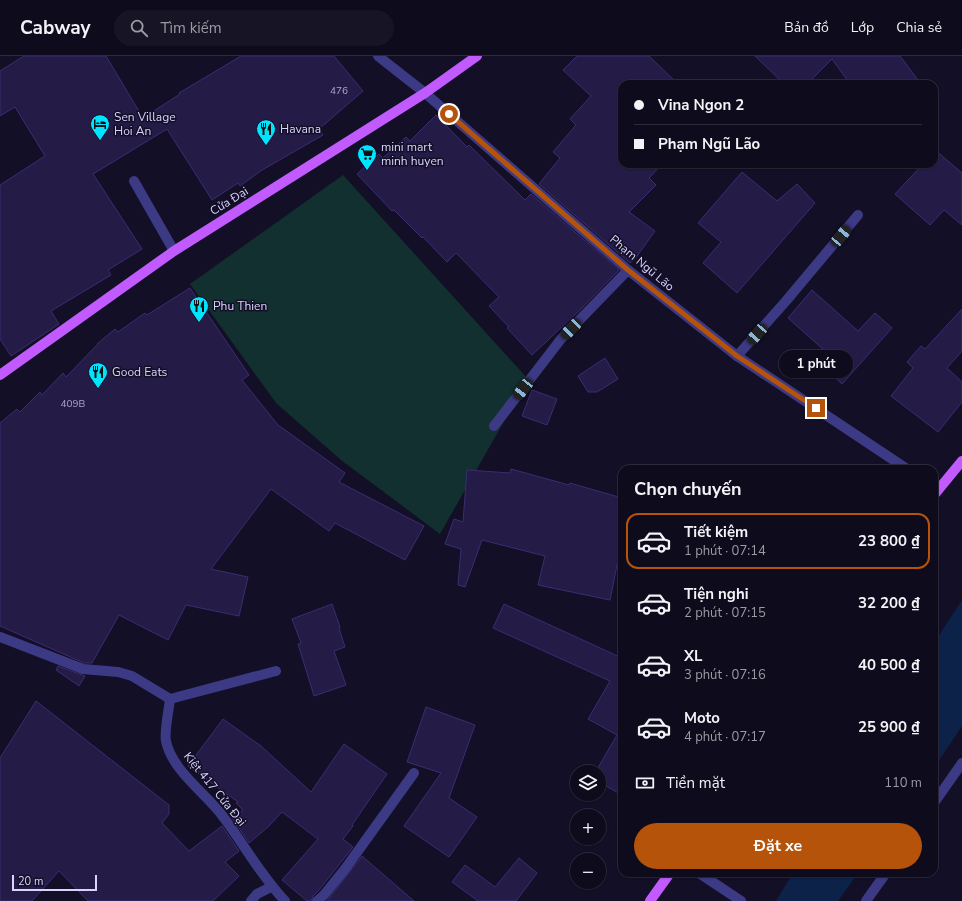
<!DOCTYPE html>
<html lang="vi">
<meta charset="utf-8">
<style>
body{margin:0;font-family:"Nunito Sans",sans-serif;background:#171425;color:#f1f3f6;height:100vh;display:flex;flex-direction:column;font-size:15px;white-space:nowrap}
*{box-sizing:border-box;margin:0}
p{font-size:13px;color:#9b9ba3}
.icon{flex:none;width:22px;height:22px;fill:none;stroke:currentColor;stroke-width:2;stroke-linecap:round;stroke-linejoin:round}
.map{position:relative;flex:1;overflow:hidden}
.details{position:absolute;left:618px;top:409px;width:320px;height:412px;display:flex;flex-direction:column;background:#0e0b1c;border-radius:12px;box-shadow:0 1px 3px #0004,0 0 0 1px #2e2b3b}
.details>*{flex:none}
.top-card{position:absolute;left:618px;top:24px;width:320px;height:88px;border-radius:12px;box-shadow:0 1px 3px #0004,0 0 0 1px #2e2b3b;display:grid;align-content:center;height:88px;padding:0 16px;background:#0e0b1c}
.controls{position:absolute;left:570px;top:709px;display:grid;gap:8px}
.controls a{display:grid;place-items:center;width:36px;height:36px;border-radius:50%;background:#0e0b1c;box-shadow:0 1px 3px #0004,0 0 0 1px #2e2b3b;font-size:20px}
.scale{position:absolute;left:12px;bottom:10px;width:85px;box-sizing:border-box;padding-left:4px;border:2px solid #d9d4ff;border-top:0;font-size:11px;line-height:14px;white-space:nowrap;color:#d9d4ff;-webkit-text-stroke:3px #130f26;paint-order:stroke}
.end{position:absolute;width:18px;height:18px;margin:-9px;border:5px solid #b45309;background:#fff;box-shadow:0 0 0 2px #fff}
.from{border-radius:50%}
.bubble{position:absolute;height:28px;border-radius:14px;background:#0e0b1c;box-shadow:0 1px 3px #0004,0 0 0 1px #2e2b3b;font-size:13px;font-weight:700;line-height:28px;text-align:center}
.car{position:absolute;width:12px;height:24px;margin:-12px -6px;border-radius:5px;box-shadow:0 0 3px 1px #0007;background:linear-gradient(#222 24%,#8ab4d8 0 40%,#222 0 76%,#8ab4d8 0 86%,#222 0)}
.top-card b{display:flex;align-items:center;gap:14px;height:38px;font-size:15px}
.top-card b+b{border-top:1px solid #2e2b3b}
.top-card i{width:10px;height:10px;background:#f1f3f6}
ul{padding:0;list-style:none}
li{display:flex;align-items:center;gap:12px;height:56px;margin:0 8px 6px;padding:0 8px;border:2px solid transparent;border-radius:12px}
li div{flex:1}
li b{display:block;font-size:15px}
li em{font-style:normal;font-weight:700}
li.on{border-color:#b45309}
li>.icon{width:36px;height:36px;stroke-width:1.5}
h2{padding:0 16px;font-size:18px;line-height:48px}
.pay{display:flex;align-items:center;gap:10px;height:44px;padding:0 16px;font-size:15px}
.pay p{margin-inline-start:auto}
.action{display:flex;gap:8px;margin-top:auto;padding:8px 16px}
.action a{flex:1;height:46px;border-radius:24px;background:#b45309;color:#fff;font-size:16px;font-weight:700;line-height:46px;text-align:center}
header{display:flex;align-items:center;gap:24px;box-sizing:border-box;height:56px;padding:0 20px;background:#0e0b1c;border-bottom:1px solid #2e2b3b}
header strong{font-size:19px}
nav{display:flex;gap:22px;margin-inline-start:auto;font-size:14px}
.search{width:280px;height:36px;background:#171425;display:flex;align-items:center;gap:10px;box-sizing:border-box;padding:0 14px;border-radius:22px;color:#9b9ba3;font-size:15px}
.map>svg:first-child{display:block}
</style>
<header>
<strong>Cabway</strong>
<div class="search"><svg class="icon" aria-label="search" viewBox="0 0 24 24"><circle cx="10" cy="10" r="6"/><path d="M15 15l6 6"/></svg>Tìm kiếm</div>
<nav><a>Bản đồ</a><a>Lớp</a><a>Chia sẻ</a></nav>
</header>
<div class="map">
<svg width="962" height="845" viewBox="0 0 962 845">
<rect width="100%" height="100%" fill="#130f26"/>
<path fill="#12302f" d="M343 119 528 323 440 478 341 404 276 347 190 228Z"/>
<g fill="#0c2248">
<path d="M962 544V670L934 712V587Z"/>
<path d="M793 817H858L838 845H776Z"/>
</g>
<g fill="#241b47" stroke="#3b2d73">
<path d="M24 0H106L143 62 180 38 179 37 241 0H334L363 35 319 73 323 79 262 114 240 130 238 127 212 144 167 73 93 118 142 193 108 214 111 219 51 255 59 268 11 300 0 283V129L45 100 15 51 0 60V15Z"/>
<path d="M577 0H649L678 28H622V108H662L649 122 656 129 629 156 655 175 635 203 630 207 539 128 560 102 553 96 576 69 570 63 591 40 563 14Z"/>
<path d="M755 0H900L921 28H850L832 3 807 28H784Z"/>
<path d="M436 59 467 91 469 89 525 144 531 138 619 214 580 254 532 299 507 272 509 271 489 250 499 241 456 197 447 206 423 181 422 182 394 154 392 155 357 118 379 98 383 102 406 81 410 85Z"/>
<path d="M934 93 962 117V169L944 154 930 169 895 138 923 108H934Z"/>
<path d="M742 116 777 145 797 128 815 147 737 237 703 207 721 186 698 167Z"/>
<path d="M190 232 249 319 242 324 278 369 345 417 339 426 424 470 405 504 335 467 329 475 271 433 211 513 248 521 239 560 186 549 168 584 119 559 92 607H84L0 570V367L17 353 20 356 40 336 42 339 63 317 66 321 98 288H97L115 273 118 276 145 257 147 259Z"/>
<path d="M812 234 858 275 875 257 892 272 842 328 826 313 834 303 788 262Z"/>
<path d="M962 253V295L947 312 962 326V346L938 376 891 340 913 312 907 306 921 290 925 293Z"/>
<path d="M605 302 618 323 597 336H588L578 320Z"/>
<path d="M532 334 557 343 547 369 522 360Z"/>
<path d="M511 413 569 429 570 427 622 442V504H618L610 544 538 529 545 500 482 484 465 531 458 529 461 493 445 488 454 463 463 466 467 414 510 417Z"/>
<path d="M332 548 340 571 339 572 345 591 334 595 346 629 314 640 298 588 301 587 292 563Z"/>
<path d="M504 548 622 602V739L599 726V710L617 679 588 663 610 625 493 572Z"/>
<path d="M58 610 85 620 79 630 56 614Z"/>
<path d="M36 645 169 749V758L162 767 189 795 222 770 239 795 225 806 239 820 213 845H88L59 815 32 845H0V702Z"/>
<path d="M426 651 475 669 449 742 477 761 449 801 404 770 441 717 407 706Z"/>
<path d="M223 663 261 690 311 736 344 688 387 718 352 769 353 770 343 783 353 791 319 834 313 840 311 845H307L282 824 318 783 282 756 268 771 249 787 232 762 243 754 236 747 238 746 188 710Z"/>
<path d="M362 800 414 845H327Z"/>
<path d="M519 802 537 817 516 845H478L452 826 465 809 495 831Z"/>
</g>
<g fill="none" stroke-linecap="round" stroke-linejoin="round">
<g stroke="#3d3a85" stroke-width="10">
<path d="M378 0 425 37 628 214 737 300 907 413"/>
<path d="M134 125 174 195"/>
<path d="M737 300 786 245 858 159"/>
<path d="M494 370 561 283 628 214"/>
<path d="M0 581 83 613 118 616 132 620 170 643C169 653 164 676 166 685 172 715 207 738 224 762 245 790 261 820 285 845"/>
<path d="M170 643 276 615"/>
<path d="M934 747 962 707"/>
<path d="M699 817 741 845"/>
<path d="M251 845 257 838 271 831"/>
<path d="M317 845 324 839 345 813 414 717"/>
<path d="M866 845 886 817"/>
</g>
<g stroke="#c25bff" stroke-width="10">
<path d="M0 319 174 195 425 37 477 0"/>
<path d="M934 439 962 405"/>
<path d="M650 845 670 817"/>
</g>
</g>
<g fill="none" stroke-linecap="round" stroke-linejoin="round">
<path stroke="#b45309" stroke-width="5" d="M449 58 628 214 737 300 816 352"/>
</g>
<defs>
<symbol id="hotel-pin" viewBox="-11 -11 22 30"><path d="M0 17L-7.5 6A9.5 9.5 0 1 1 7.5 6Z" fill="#00e5ff" stroke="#130f26"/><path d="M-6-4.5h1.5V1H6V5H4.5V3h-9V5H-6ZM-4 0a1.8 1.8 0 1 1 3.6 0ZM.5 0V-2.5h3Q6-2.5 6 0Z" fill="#111"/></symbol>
<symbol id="restaurant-pin" viewBox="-11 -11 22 30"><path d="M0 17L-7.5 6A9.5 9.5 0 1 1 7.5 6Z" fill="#00e5ff" stroke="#130f26"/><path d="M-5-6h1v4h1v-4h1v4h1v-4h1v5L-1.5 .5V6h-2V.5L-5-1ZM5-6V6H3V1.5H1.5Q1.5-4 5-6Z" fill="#111"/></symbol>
<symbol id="supermarket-pin" viewBox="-11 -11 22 30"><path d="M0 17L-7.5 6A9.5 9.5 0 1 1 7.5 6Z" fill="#00e5ff" stroke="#130f26"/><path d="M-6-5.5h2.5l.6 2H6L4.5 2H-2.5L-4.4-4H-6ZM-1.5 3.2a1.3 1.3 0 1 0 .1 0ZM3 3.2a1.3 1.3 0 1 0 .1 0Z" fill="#111"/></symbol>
</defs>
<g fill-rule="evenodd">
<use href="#hotel-pin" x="89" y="57" width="22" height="30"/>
<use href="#restaurant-pin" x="255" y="62" width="22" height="30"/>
<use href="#supermarket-pin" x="356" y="87" width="22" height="30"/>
<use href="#restaurant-pin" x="188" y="239" width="22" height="30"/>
<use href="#restaurant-pin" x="87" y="305" width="22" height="30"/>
</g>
<g text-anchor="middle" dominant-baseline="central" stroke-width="3" stroke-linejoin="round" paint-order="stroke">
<g font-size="10" fill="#aca6d1">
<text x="339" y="35">476</text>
<text x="73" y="348">409B</text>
</g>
<g font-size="12" fill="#d9d4ff" stroke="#130f26" text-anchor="start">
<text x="114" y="61">Sen Village<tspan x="114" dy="14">Hoi An</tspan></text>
<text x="280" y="73">Havana</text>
<text x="381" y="91">mini mart<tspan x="381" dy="14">minh huyen</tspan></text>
<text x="213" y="250">Phu Thien</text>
<text x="112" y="316">Good Eats</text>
</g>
<g font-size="12" fill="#d9d4ff" stroke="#130f26">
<text transform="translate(229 145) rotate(-32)">Cửa Đại</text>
<text transform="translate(642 207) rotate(40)">Phạm Ngũ Lão</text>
<text transform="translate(215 733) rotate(51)">Kiệt 417 Cửa Đại</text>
</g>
</g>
</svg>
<div class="controls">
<a><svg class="icon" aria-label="layers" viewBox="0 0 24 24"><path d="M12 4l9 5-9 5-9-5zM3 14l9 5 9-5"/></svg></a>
<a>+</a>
<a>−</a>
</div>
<div class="scale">20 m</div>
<i class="end from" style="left:449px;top:58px"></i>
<i class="end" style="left:816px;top:352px"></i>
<div class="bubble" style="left:779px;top:294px;width:74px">1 phút</div>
<i class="car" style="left:841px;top:180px;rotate:40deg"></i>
<i class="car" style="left:571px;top:273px;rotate:224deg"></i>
<i class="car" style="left:757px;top:278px;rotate:222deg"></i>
<i class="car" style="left:523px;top:333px;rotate:218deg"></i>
<div class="top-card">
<b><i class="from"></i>Vina Ngon 2</b>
<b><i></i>Phạm Ngũ Lão</b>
</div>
<section class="details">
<h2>Chọn chuyến</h2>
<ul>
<li class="on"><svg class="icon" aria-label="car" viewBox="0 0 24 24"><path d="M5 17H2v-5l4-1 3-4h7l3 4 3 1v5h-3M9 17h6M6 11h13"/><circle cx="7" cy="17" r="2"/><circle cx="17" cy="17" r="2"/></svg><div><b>Tiết kiệm</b><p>1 phút · 07:14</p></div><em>23 800 ₫</em></li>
<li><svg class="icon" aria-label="car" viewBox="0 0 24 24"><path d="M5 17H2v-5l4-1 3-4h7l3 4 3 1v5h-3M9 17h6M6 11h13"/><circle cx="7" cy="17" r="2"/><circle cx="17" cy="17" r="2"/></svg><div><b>Tiện nghi</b><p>2 phút · 07:15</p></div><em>32 200 ₫</em></li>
<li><svg class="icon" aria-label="car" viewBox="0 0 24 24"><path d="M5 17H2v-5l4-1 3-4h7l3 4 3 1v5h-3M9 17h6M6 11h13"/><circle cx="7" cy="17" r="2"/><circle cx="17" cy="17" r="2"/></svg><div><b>XL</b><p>3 phút · 07:16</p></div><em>40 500 ₫</em></li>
<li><svg class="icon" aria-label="car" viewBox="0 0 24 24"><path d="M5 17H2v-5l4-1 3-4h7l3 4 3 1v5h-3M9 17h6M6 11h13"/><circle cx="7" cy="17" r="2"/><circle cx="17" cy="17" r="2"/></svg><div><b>Moto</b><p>4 phút · 07:17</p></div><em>25 900 ₫</em></li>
</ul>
<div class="pay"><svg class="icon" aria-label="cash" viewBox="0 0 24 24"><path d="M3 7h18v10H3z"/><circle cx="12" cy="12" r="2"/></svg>Tiền mặt<p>110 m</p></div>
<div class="action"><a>Đặt xe</a></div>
</section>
</div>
